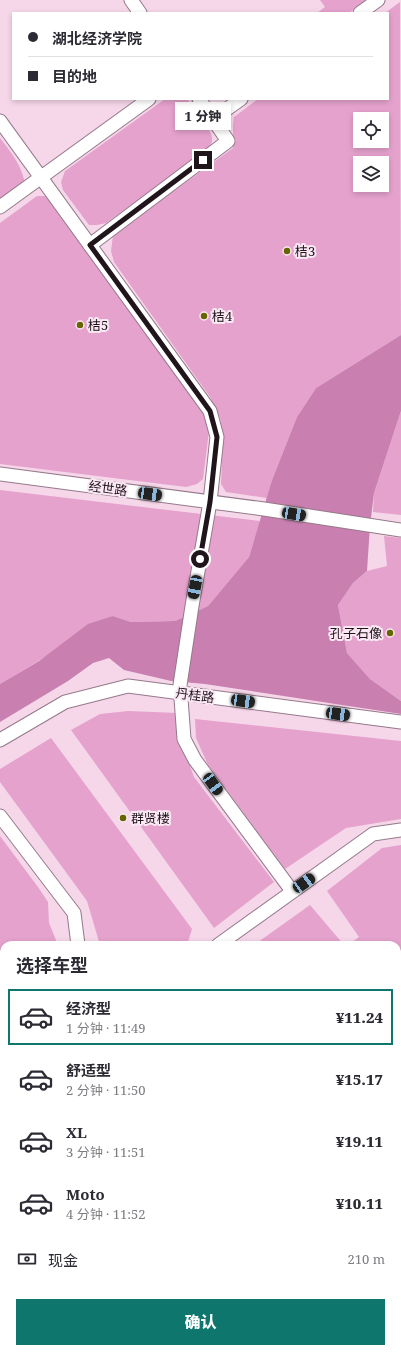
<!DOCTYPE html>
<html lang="zh">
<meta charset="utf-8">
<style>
body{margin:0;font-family:"Noto Serif","Noto Sans SC",serif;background:#f7f7f7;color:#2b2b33;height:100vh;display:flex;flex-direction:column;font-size:15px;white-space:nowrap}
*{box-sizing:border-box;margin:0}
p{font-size:13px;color:#7c7c81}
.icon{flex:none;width:22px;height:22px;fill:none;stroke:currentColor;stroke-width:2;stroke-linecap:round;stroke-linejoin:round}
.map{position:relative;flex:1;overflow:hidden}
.drawer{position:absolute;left:0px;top:941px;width:401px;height:412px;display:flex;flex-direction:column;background:#fff;border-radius:12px 12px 0 0;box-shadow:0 2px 6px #0003}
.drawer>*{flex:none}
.hud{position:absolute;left:12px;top:12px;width:377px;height:88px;border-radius:0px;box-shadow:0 2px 6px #0003;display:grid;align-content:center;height:88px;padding:0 16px;background:#fff}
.controls{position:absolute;left:353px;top:112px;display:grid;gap:8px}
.controls a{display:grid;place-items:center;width:36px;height:36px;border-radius:0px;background:#fff;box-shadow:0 2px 6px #0003;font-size:20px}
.end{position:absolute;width:18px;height:18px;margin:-9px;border:5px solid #1f151b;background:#fff;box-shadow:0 0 0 2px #fff}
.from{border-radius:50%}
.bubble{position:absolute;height:28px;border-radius:0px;background:#fff;box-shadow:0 2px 6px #0003;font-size:13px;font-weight:800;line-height:28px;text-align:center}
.car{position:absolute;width:12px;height:24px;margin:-12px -6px;border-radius:5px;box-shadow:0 0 3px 1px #0007;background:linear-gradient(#222 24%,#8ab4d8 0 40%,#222 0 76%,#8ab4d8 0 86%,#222 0)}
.hud b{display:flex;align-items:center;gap:14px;height:38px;font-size:15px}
.hud b+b{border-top:1px solid #e1e1e2}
.hud i{width:10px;height:10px;background:#2b2b33}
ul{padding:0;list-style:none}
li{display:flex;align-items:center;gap:12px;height:56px;margin:0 8px 6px;padding:0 8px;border:2px solid transparent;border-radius:0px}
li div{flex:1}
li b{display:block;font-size:15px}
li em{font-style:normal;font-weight:800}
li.active{border-color:#0f766e}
li>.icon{width:36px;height:36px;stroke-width:1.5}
h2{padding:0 16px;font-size:18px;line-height:48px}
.pay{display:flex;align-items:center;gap:10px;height:44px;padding:0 16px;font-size:15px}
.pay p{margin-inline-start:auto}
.primary-button{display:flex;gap:8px;margin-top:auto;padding:8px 16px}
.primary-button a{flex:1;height:46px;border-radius:0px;background:#0f766e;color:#fff;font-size:16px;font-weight:800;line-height:46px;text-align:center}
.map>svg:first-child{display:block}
</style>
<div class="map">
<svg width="401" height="1353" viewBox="0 0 401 1353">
<rect width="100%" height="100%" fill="#f6d7ea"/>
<g fill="#e5a2cd" fill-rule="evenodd">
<path d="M320 0H367L349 13H317L325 7Z"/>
<path d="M400 2 401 335 316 388 297 417 272 480 267 498 226 492 221 484 223 434 220 418 210 397 114 262 111 251 113 235 233 148V125L234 117 258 99H388V13H385ZM360 119H382V141H360ZM360 163H382V185H360Z"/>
<path d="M165 99H187C194 107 214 131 212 141 212 143 209 147 208 150L106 223 97 225H89L63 190 61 182 65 171Z"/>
<path d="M0 138C11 152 22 166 25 184L0 202Z"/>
<path d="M37 196H47L200 408 206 418 209 431 203 479 197 484 186 487 0 464V223Z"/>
<path d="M401 411V515L373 512 374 493Z"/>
<path d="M0 490 260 521 249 557 208 606 175 621 131 622 113 616 0 684Z"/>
<path d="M384 536 401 538V701L370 679 347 653 338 605 353 583 367 571 387 566Z"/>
<path d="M128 711 178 713 181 741 194 777 274 882 214 928 71 730 100 714Z"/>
<path d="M195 719 401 741V819L346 828 285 869 208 765 196 738Z"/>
<path d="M51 738 192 929 188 942 185 945H100L87 901 0 782V769Z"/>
<path d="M0 836 38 887 48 902 49 923 58 945H4V1021L0 1023Z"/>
<path d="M401 845V1012L397 1014V945H348L359 937 327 891 382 848Z"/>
<path d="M310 905 344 945H254Z"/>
<path d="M4 1078V1319L0 1318V1081Z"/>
<path d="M401 1135V1191L397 1194V1140Z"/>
</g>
<g fill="#c980b0">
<path d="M401 335V411L374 493 370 526 367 571 353 583 338 605 347 653 370 679 401 701V714L205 684 171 681 124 670 109 658 93 663 68 681 0 722V684L39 661 88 624 113 616 131 622 175 621 208 606 249 557 272 480 297 417 316 388Z"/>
<path d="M401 1012V1135L397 1140V1014Z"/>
</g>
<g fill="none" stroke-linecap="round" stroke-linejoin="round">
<defs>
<g id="minor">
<path d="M131 0 140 13"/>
<path d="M360 13 378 0"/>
<path d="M213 119 241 99"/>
<path d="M0 121 210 411 217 437 210 502 192 606 180 685 184 739 195 760 292 891"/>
<path d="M0 207 149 99"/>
<path d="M90 245 228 141 199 99"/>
<path d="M0 474 264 509 401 530"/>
<path d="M0 740 65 702 128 686 401 722"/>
<path d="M0 816 74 913 78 945"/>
<path d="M218 945 373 834 401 830"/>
<path d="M0 1051 4 1056"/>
<path d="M397 1217 401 1214"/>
<path d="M0 1341H4"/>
</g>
</defs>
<use href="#minor" stroke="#95798a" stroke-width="15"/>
<use href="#minor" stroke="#fff" stroke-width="13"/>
</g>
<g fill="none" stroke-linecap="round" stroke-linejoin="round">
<path stroke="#1f151b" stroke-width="5" d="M200 559 210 502 217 437 210 411 90 245 203 160"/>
</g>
<g fill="#656600" stroke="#fbe8f4" stroke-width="1.5">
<circle cx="287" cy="251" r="4"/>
<circle cx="204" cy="316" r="4"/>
<circle cx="80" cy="325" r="4"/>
<circle cx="390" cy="633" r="4"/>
<circle cx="123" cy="818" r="4"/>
</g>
<g text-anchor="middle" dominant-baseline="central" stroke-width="4" stroke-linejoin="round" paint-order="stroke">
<g font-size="13" fill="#1f151b" stroke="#fbe8f4" text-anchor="start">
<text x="295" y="251">桔3</text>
<text x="212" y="316">桔4</text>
<text x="88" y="325">桔5</text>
<text x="382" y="633" text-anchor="end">孔子石像</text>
<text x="131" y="818">群贤楼</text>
</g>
<g font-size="13" fill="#1f151b" stroke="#fbe8f4">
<text transform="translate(108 488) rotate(8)">经世路</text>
<text transform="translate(195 695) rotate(8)">丹桂路</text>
</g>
</g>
</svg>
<div class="controls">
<a><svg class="icon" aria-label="locate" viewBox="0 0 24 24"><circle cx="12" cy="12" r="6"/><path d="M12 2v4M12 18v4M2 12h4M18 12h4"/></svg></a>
<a><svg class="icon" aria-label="layers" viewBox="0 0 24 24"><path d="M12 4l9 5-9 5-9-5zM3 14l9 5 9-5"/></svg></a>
</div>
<i class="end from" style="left:200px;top:559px"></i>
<i class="end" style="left:203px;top:160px"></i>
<div class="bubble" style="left:175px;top:102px;width:56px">1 分钟</div>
<i class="car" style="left:150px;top:494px;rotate:98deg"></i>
<i class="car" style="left:294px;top:514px;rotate:99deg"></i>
<i class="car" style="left:195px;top:587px;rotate:191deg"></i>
<i class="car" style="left:243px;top:701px;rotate:98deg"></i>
<i class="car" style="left:338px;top:714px;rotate:98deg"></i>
<i class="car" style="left:213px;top:784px;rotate:144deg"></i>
<i class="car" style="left:304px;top:883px;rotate:55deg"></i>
<div class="hud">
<b><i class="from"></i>湖北经济学院</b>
<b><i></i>目的地</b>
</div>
<section class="drawer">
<h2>选择车型</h2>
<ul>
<li class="active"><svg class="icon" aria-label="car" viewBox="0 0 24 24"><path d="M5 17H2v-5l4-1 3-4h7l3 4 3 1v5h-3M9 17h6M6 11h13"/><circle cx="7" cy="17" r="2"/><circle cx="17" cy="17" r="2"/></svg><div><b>经济型</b><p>1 分钟 · 11:49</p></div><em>¥11.24</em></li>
<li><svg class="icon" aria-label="car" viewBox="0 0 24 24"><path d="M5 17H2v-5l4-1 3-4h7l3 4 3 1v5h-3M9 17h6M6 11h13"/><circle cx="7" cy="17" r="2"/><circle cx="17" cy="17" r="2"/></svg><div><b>舒适型</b><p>2 分钟 · 11:50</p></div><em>¥15.17</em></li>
<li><svg class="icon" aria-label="car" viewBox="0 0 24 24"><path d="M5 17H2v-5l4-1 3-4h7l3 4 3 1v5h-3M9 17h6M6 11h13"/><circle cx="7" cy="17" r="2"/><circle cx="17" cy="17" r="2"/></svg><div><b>XL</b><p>3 分钟 · 11:51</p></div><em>¥19.11</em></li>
<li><svg class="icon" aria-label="car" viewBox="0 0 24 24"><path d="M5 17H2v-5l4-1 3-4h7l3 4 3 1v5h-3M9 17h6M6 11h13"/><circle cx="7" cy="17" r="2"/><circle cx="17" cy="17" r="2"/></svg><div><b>Moto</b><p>4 分钟 · 11:52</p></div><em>¥10.11</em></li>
</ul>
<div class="pay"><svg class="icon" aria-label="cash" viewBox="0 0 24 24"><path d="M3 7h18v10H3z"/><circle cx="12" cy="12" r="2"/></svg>现金<p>210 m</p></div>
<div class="primary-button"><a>确认</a></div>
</section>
</div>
